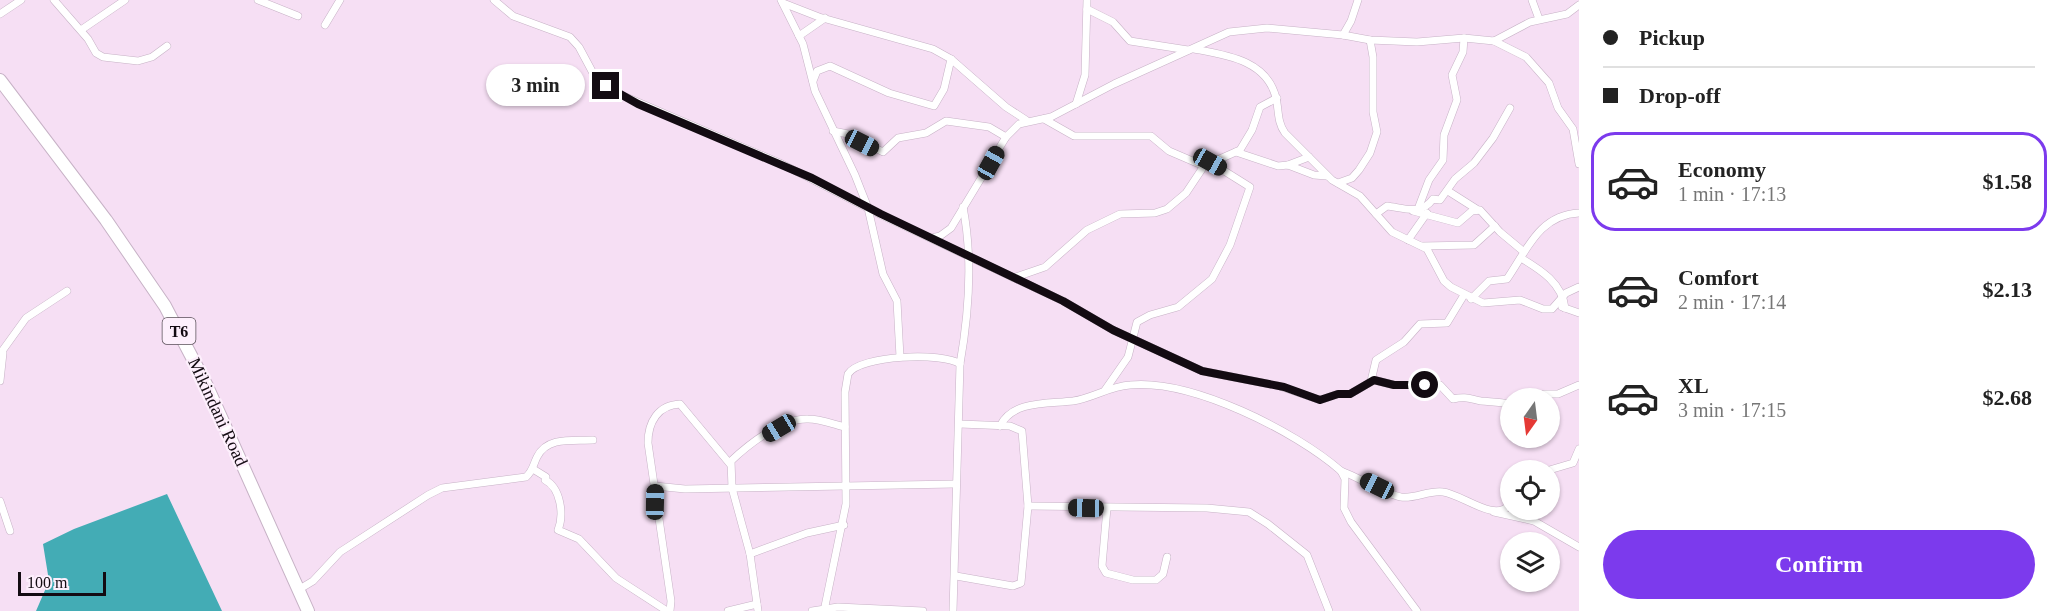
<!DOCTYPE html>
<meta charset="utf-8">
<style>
body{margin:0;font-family:"Times New Roman",serif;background:#f2f2f2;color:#222;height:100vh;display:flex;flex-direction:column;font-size:22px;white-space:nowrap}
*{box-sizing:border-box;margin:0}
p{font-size:20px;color:#767676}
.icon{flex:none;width:33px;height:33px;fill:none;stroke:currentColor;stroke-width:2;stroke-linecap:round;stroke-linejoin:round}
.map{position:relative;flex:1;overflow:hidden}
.panel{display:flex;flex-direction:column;background:#fff;width:480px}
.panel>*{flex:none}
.hud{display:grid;align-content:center;height:132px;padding:0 24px;background:#fff}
.needle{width:39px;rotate:194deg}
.buttons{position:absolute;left:1500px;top:388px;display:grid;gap:12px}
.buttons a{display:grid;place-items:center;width:60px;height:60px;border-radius:50%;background:#fff;box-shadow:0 2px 4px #0004;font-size:30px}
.scale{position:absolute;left:18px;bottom:15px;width:88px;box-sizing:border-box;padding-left:6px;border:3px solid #130b12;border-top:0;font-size:16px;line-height:21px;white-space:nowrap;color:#130b12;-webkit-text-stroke:4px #fdeffc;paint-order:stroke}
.end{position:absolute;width:27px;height:27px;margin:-14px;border:8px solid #130b12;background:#fff;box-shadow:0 0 0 3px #fff}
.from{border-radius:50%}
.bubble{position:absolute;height:42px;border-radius:21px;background:#fff;box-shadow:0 2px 4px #0004;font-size:20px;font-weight:700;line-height:42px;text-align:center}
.car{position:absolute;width:18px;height:36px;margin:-18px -9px;border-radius:8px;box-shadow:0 0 4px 2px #0007;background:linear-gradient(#222 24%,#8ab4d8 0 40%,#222 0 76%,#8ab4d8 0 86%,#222 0)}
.hud b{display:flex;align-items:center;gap:21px;height:57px;font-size:22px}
.hud b+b{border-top:2px solid #e0e0e0}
.hud i{width:15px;height:15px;background:#222}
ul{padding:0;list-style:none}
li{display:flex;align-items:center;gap:18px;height:99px;margin:0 12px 9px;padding:0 12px;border:3px solid transparent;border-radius:24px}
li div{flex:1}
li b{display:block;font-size:22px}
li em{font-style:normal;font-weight:700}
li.current{border-color:#7c3aed}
li>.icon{width:54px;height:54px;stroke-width:1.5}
.action{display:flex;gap:12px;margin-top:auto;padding:12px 24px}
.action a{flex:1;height:69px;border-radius:36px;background:#7c3aed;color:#fff;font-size:24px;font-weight:700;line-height:69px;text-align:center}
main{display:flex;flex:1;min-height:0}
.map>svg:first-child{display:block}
</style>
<main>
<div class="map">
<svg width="1579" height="611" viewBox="0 0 1579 611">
<rect width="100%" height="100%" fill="#f6dff4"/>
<path fill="#43acb5" d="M167 494 222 611H36L49 581 43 544 74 529Z"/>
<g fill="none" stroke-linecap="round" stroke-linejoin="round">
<defs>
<g id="street">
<path d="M54 0 88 39 96 53 103 57 138 61 152 57 167 46"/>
<path d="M258 0 298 16"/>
<path d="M494 0 513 16 570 37 579 47 594 75 619 94 782 164 881 215 1063 301 1113 330 1202 371 1279 386 1320 400 1338 394H1350L1374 380 1394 385H1440L1453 399C1466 396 1470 399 1481 401 1492 402 1500 402 1510 404"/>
<path d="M781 0 803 44 815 91 855 175 868 208 883 274 897 301 900 357"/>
<path d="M1532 0 1539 19"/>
<path d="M783 3 819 17 933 49 951 59 1006 107 1026 120"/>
<path d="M1087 9 1113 22 1130 41 1188 50"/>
<path d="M0 14 21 0"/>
<path d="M325 25 340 0"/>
<path d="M81 30 125 0"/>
<path d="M1343 35 1351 21 1358 0"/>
<path d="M799 36 825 18"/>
<path d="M1494 41 1526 57 1549 83 1558 108 1573 129 1579 164"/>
<path d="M1194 49C1226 55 1267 60 1276 98 1279 110 1277 122 1285 133L1332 180 1360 196 1392 232 1427 249 1444 281 1451 287 1483 303 1520 300 1543 309H1552L1566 293 1579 287"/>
<path d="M813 81 817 71 830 66 889 93 934 106 944 89 951 59"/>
<path d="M1076 104 1085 75 1087 0"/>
<path d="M1044 119 1074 136H1151L1169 151 1204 166"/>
<path d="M833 131 848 134 883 152 898 138 926 133 946 121 989 127 1006 137"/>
<path d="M1236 152 1278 166 1288 165 1314 175 1327 176"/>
<path d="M1288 165 1309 157"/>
<path d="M1338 183 1352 178 1359 170 1370 153 1377 132 1373 112V57L1370 40"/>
<path d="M1448 191 1478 210"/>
<path d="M1418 209 1429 180 1443 160 1444 135 1457 100 1452 75 1463 52 1464 38"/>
<path d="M1413 211 1458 223 1472 211 1480 210 1500 232 1524 252"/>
<path d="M1376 214 1387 206C1404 208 1421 216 1433 199L1440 200 1455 179 1474 163 1493 138 1510 108"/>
<path d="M932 238 940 236 951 228 1006 137 1019 124 1051 117 1114 84 1229 32 1267 28 1343 35 1370 40 1417 42 1464 38 1494 41 1530 22 1567 14 1579 5"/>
<path d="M1408 240 1427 213"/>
<path d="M1422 246 1474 245 1495 226"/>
<path d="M1521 258C1541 270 1562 283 1565 308"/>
<path d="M1013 278 1045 267 1087 230 1120 214 1155 213 1167 209 1186 193 1204 166 1240 150 1252 130 1260 107 1277 98"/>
<path d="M1471 299 1489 281 1507 279C1527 250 1539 215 1579 213"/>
<path d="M1562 307 1579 313"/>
<path d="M0 354 26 318 67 291"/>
<path d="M0 381 3 353"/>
<path d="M1371 381 1376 360 1404 342 1420 324 1447 323 1464 295"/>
<path d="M1105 390 1128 357 1137 322 1150 315 1178 307 1212 279 1230 245 1250 187 1210 162"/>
<path d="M1530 399 1544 394H1558L1579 385"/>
<path d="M1000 426C1013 400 1048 404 1073 401 1093 398 1110 386 1130 385 1192 379 1295 431 1341 471L1345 479 1344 508 1351 522 1417 611"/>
<path d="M533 469 546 477 545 480C561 488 564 515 558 530L579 539 616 578 667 611"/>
<path d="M1341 471C1361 478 1381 493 1401 497 1415 499 1429 490 1443 492 1462 494 1496 524 1510 504"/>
<path d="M1546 471 1573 463 1579 449"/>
<path d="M655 486 685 489 955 484"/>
<path d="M0 501 10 531"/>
<path d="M1028 506 1207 508 1249 512 1268 524 1307 555 1329 611"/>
<path d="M1107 508 1102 566 1106 573 1133 580H1156L1163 574 1167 557"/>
<path d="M1494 512 1534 521 1579 547"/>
<path d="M750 554 807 533 844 525"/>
<path d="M956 576 1013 586 1021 583 1028 506 1022 431 1010 426 960 424"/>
<path d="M298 590 313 581 340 552 428 495 442 488 526 477C533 471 533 465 537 457 547 436 574 441 593 440"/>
<path d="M670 611 671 601 648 443C648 422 658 405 680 404L730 464"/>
<path d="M728 611 757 604"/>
<path d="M758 611 750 554 732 488 731 461C749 444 782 418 808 419 820 419 833 424 845 427"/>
<path d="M812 611 838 607 923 611"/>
<path d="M824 611 846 504 845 392 848 374C860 355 943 352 960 364"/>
<path d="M953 611 960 364C969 313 973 258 963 207"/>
</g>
<path id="highway" d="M0 80 106 220 165 306 207 386 308 611"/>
</defs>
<use href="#street" stroke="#c7b2c6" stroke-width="8"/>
<use href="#highway" stroke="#c7b2c6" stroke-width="14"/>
<use href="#street" stroke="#fff" stroke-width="7"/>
<use href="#highway" stroke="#fff" stroke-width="12"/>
</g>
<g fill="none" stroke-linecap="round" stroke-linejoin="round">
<path stroke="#130b12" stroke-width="8" d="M606 86 638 104 812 178 881 214 1063 301 1113 330 1202 371 1284 387 1320 400 1338 394H1350L1374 380 1394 385H1425"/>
</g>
<g text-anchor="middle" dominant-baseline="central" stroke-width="4.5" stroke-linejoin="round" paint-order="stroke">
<rect fill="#fdeffc" stroke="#594f58" stroke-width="1.5" x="162.5" y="318" width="33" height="26" rx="4.5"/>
<g font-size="16" font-weight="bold" fill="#130b12">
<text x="179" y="331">T6</text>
</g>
<g font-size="18" fill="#130b12" stroke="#fdeffc">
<text transform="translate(218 412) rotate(65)">Mikindani Road</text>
</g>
</g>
</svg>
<div class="buttons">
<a><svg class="needle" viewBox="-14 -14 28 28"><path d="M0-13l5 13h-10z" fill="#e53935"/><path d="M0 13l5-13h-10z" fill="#767676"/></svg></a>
<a><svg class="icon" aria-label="locate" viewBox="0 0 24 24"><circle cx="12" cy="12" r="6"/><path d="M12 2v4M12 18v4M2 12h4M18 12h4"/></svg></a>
<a><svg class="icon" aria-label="layers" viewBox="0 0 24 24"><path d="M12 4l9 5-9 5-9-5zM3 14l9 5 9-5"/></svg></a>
</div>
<div class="scale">100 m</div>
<i class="end from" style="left:1425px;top:385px"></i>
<i class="end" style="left:606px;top:86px"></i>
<div class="bubble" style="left:486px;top:64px;width:99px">3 min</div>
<i class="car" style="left:862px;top:143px;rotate:117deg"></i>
<i class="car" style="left:1210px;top:162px;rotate:119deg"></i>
<i class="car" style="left:991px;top:163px;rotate:29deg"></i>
<i class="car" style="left:779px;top:428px;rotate:239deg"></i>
<i class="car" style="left:1377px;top:486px;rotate:296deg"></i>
<i class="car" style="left:655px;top:502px;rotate:1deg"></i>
<i class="car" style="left:1086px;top:508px;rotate:271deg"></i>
</div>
<section class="panel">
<div class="hud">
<b><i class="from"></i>Pickup</b>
<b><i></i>Drop-off</b>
</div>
<ul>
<li class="current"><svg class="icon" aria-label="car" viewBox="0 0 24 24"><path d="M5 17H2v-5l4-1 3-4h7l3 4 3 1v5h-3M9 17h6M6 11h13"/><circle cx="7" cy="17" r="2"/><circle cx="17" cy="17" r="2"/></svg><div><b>Economy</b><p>1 min · 17:13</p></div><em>$1.58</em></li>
<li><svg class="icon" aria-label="car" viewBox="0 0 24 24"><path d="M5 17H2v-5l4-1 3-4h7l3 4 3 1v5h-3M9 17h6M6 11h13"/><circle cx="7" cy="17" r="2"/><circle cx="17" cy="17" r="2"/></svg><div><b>Comfort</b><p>2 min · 17:14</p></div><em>$2.13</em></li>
<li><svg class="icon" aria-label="car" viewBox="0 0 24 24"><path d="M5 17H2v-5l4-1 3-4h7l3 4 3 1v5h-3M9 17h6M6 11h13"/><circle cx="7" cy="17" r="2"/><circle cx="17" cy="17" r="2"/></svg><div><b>XL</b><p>3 min · 17:15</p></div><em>$2.68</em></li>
</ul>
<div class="action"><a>Confirm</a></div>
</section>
</main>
